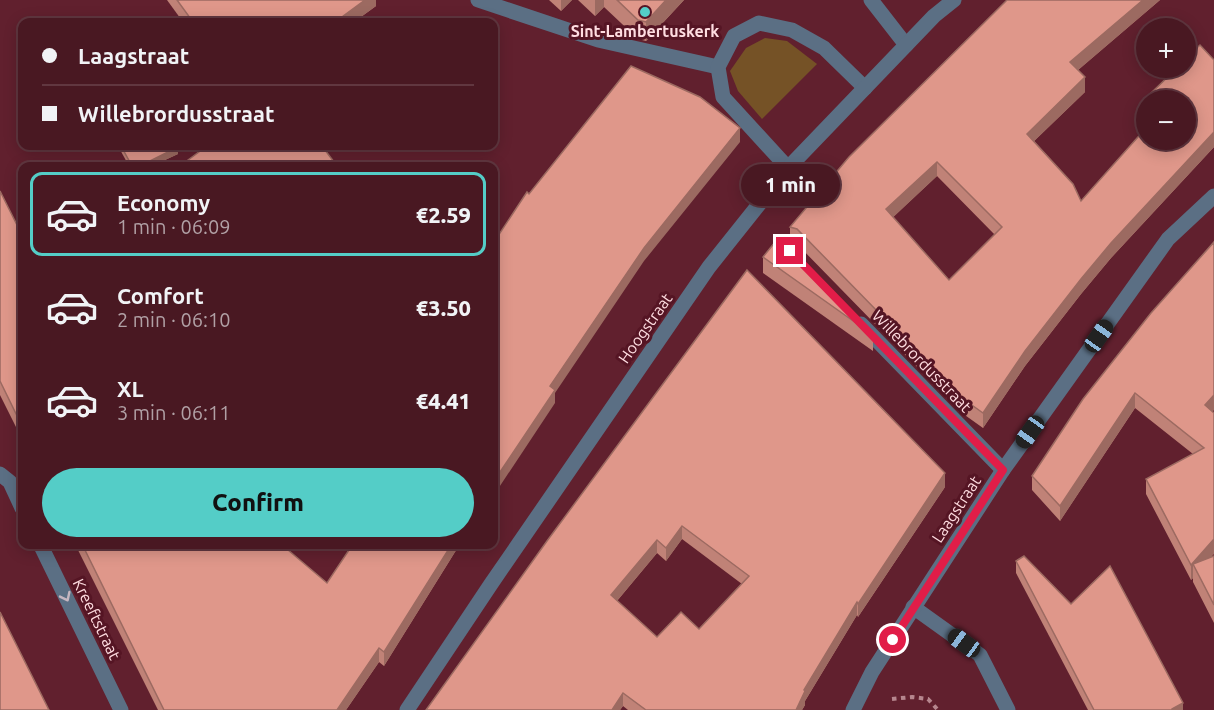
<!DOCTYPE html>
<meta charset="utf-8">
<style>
body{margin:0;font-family:Ubuntu,sans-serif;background:#53252f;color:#f1f3f6;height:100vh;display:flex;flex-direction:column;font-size:22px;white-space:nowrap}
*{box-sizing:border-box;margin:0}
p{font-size:20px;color:#b1a0a5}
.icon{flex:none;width:33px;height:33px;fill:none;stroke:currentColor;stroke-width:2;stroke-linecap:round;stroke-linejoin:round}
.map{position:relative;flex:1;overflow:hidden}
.drawer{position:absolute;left:18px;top:162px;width:480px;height:387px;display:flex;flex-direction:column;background:#491822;border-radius:12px;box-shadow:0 3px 15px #0003,0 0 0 2px #613740}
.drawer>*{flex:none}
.top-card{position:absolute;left:18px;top:18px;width:480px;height:132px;border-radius:12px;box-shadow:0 3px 15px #0003,0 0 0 2px #613740;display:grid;align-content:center;height:132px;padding:0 24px;background:#491822}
.tools{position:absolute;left:1136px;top:18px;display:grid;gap:12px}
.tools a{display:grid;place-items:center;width:60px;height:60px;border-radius:50%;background:#491822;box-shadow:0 3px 15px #0003,0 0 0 2px #613740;font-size:30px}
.end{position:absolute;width:27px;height:27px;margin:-14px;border:8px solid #e11d48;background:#fff;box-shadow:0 0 0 3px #fff}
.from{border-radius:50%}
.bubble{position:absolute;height:42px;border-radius:21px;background:#491822;box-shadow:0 3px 15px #0003,0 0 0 2px #613740;font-size:20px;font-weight:800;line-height:42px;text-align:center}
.car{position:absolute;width:18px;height:36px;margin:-18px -9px;border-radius:8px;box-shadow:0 0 4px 2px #0007;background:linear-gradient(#222 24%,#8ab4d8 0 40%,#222 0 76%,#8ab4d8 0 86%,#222 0)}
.top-card b{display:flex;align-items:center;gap:21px;height:57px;font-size:22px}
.top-card b+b{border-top:2px solid #613740}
.top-card i{width:15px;height:15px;background:#f1f3f6}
ul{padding:10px 0 0;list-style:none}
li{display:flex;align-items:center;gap:18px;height:84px;margin:0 12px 9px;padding:0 12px;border:3px solid transparent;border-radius:12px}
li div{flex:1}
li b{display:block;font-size:22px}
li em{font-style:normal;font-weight:800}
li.selected{border-color:#54cdc7}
li>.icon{width:54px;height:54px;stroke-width:1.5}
.action{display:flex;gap:12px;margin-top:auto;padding:12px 24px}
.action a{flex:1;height:69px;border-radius:36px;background:#54cdc7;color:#111;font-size:24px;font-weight:800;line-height:69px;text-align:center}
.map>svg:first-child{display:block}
</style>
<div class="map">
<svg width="1214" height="710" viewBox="0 0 1214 710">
<rect width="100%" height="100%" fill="#61202e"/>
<path fill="#755226" d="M765 38 787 41 817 64 762 119 738 91 730 71 746 48Z"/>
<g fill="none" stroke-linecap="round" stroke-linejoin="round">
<path stroke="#b6868e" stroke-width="4" stroke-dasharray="4.5 4.5" stroke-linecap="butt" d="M892 699 912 697 928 699 938 710"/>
<g stroke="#5b6f84" stroke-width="15">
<path d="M478 0 598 40 718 67"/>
<path d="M871 0 906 45"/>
<path d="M788 168 723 97 718 67 734 36 759 23 792 30 824 48 865 88"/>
</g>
<g stroke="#5b6f84" stroke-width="15">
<path d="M861 324 1003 470"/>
<path d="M0 474 10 482 22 508"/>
<path d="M40 544 121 710"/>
<path d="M913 607 980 655 1008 710"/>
<path d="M853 710 872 672 1003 470 1168 239 1214 196"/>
</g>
<path stroke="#5b6f84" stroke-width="15" d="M407 710 491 584 709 267 788 168 934 16 954 0"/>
</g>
<g fill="#c08277" fill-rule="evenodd">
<path d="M167 0H376V6L354 22H183Z"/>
<path d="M549 0H572L561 11Z"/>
<path d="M578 0H684L646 41 638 39 604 7 595 16Z"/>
<path d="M1007 0H1160L1078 70 1085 77V92L1034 141 1073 184 1081 201 1146 128V140H1185V100H1148V96L1177 68H1185V59L1200 45 1214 60V147L1111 258 1081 294 1025 366 983 428 962 413 797 244 790 242V227L849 157ZM937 176 995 235 949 280 893 217Z"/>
<path d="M118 146H177L178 154 152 166H129Z"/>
<path d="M0 191 22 235V439L0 395Z"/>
<path d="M783 242 873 335V351L763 273V257Z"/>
<path d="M1151 313 1213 412 1211 557 1214 556V623L1193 582V578L1191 580 1146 494V479L1193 454 1135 408 1060 521 1032 490V476Z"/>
<path d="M945 487 858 617 857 615 805 701V705L802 710H628L623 706 620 710H426L547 541ZM682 539 742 584 699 629 657 637 617 601 657 553 666 561Z"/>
<path d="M75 544H281L327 583 353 544H460L384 666 379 662 346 710H158Z"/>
<path d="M1016 561 1183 710H1088L1016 573Z"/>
</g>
<g fill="#9c6a61">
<path d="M365 0H376V6L354 22H335Z"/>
<path d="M561 0H572L561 11Z"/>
<path d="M595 0H604V7L595 16Z"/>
<path d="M666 0H684L646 41V22Z"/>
<path d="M1143 0H1160L1070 77V62Z"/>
<path d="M1085 77V92L1027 148V134Z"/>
<path d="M740 128V142L644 261 555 393V403L494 495V481L550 386 644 248Z"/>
<path d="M1214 132V147L1111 258 1081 294 1025 366 983 428V413L1025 351 1081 279 1111 243Z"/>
<path d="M178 147V154L152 166H144V164Z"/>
<path d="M937 162V176L886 224V209Z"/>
<path d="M1135 393V408L1060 521V506Z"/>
<path d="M1214 395V410L1205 420V405Z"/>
<path d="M945 473V487L858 617V604Z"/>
<path d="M682 526V539L666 561V548Z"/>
<path d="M1214 539V554L1197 573 1193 564V578L1191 580V565Z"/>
<path d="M657 540V553L611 608V595Z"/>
<path d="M452 544H460L384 666V652Z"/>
<path d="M857 602V615L805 701V705L802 710H796L804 690Z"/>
<path d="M379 648V662L346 710H337Z"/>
<path d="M623 693V706L620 710H612Z"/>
<path d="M1183 703V710H1172V709Z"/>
</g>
<g fill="#df978a" stroke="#9c6a61" stroke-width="1.5" fill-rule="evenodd">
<path d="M177 0H365L335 22H193Z"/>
<path d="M617 0H666L646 22 638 20Z"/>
<path d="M1007 0H1143L1070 62 1085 77 1027 134 1073 184 1081 201 1146 128V140H1185V100H1153L1148 96 1177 68H1185V59L1200 45 1214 60V132L1111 243 1081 279 1025 351 983 413 962 398 797 229 790 227 849 157ZM937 162 1002 227 949 280 886 209Z"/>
<path d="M631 66 700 97 740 128 644 248 550 386 555 390 494 481V242L527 192 529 194Z"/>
<path d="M121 146H177L178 147 144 164H131Z"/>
<path d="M207 146H322L337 166H180Z"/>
<path d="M0 191 22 235V426L0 381Z"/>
<path d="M780 236 783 242 873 335 763 257Z"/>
<path d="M1214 242V395L1205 405 1214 413V539L1191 565 1146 479 1204 448 1135 393 1060 506 1032 476 1083 399 1151 313Z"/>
<path d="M747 270 945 473 858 604 857 602 804 690 805 691 796 710H646L623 693 612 710H426L547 541ZM682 526 749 576 699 629 681 612 657 637 611 595 657 540 666 548Z"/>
<path d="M82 544H281L327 583 353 544H452L384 652 379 648 337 710H164Z"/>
<path d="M1024 556 1071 604 1110 566 1183 703 1172 709V710H1094L1016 561Z"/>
<path d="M1214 556V605L1193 564Z"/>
<path d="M0 612 49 710H0Z"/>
</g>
<defs><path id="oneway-chevron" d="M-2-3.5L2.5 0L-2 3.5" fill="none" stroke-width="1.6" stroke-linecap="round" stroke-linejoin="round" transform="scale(1.5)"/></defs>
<use stroke="#c6b6c0" href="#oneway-chevron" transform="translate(66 597) rotate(64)"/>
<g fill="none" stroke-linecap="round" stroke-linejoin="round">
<path stroke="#e11d48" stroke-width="8" d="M790 251 1003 470 893 640"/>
</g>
<circle fill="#54cdc7" stroke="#551524" stroke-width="2" cx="645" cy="12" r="6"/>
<g text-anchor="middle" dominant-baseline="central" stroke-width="6" stroke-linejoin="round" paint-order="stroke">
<g font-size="16" font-weight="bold" fill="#ffdde1" stroke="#551524">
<text x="645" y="31">Sint-Lambertuskerk</text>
</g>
<g font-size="16" fill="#ffdde1" stroke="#551524">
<text transform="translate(645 328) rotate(-55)">Hoogstraat</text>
<text transform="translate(922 361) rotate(46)">Willebrordusstraat</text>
<text transform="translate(956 509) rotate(-57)">Laagstraat</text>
<text transform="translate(97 619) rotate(64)">Kreeftstraat</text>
</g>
</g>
</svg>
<div class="tools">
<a>+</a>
<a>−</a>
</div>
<i class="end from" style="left:893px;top:640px"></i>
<i class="end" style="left:790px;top:251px"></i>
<div class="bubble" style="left:741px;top:164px;width:99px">1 min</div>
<i class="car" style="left:1099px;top:336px;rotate:35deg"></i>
<i class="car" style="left:1030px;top:432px;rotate:215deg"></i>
<i class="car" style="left:964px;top:643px;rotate:306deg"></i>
<div class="top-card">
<b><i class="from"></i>Laagstraat</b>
<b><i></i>Willebrordusstraat</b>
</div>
<section class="drawer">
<ul>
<li class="selected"><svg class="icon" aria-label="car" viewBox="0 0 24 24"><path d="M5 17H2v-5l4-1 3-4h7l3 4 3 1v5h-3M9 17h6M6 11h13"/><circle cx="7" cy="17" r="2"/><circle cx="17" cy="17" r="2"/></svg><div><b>Economy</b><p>1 min · 06:09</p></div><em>€2.59</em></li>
<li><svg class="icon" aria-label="car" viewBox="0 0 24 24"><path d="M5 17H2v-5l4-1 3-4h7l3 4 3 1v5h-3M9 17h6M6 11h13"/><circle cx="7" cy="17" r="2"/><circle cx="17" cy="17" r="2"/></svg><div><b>Comfort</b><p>2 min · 06:10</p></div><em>€3.50</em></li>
<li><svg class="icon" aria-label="car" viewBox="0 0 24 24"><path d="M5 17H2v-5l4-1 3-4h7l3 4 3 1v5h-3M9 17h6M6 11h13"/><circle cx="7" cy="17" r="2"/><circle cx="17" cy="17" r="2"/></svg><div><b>XL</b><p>3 min · 06:11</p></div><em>€4.41</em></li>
</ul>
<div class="action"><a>Confirm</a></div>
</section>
</div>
